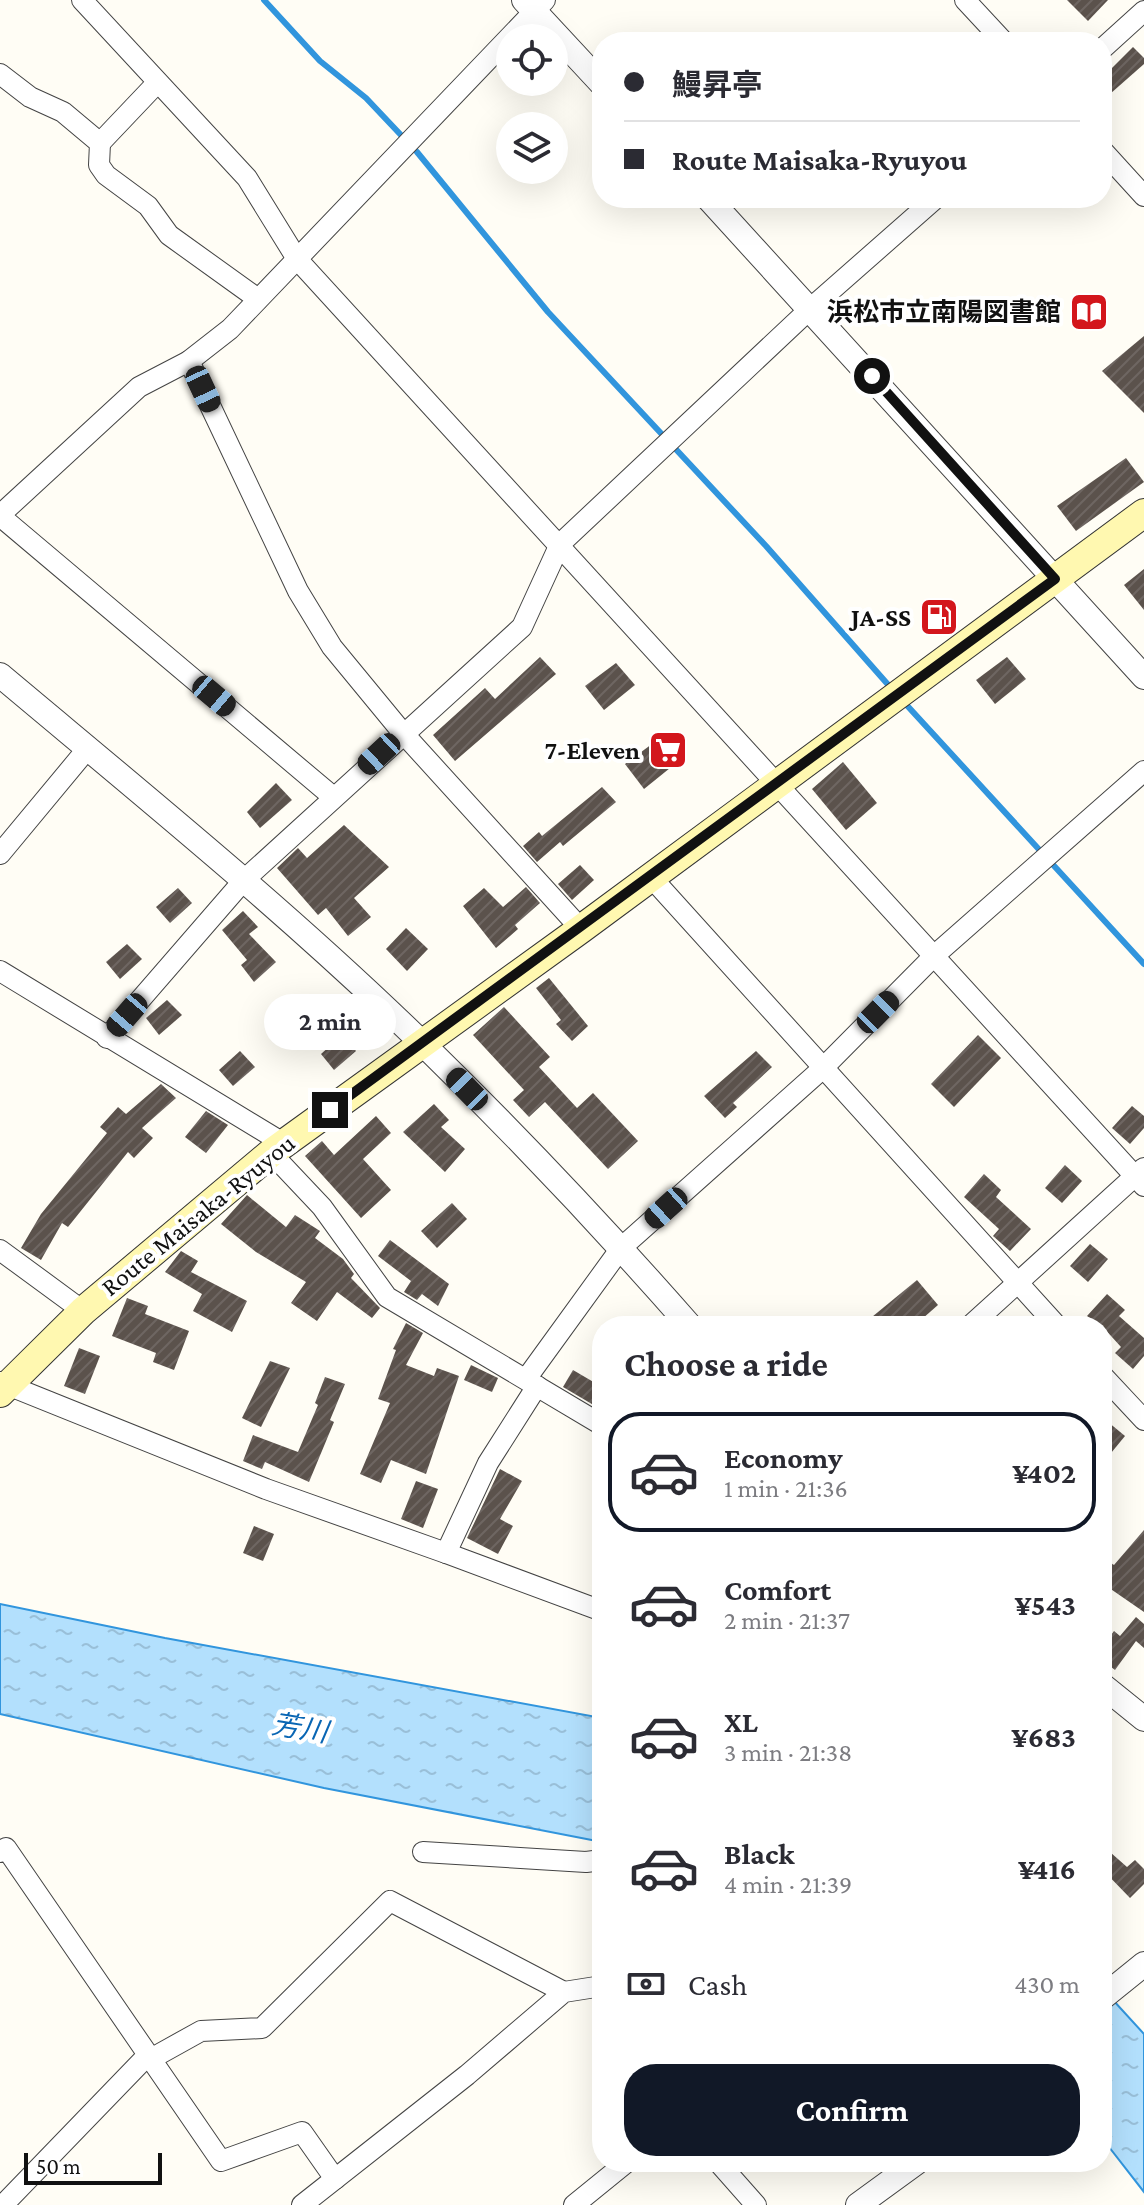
<!DOCTYPE html>
<meta charset="utf-8">
<style>
body{margin:0;font-family:"Crimson Pro","Noto Sans JP",serif;background:#f7f7f7;color:#2b2b33;height:100vh;display:flex;flex-direction:column;font-size:30px;white-space:nowrap}
*{box-sizing:border-box;margin:0}
p{font-size:26px;color:#7c7c81}
.icon{flex:none;width:44px;height:44px;fill:none;stroke:currentColor;stroke-width:2;stroke-linecap:round;stroke-linejoin:round}
.map{position:relative;flex:1;overflow:hidden}
.drawer{position:absolute;left:592px;top:1316px;width:520px;height:856px;display:flex;flex-direction:column;background:#fff;border-radius:32px;box-shadow:0 8px 32px #0002}
.drawer>*{flex:none}
.banner{position:absolute;left:592px;top:32px;width:520px;height:176px;border-radius:32px;box-shadow:0 8px 32px #0002;display:grid;align-content:center;height:176px;padding:0 32px;background:#fff}
.buttons{position:absolute;left:496px;top:24px;display:grid;gap:16px}
.buttons a{display:grid;place-items:center;width:72px;height:72px;border-radius:50%;background:#fff;box-shadow:0 8px 32px #0002;font-size:40px}
.scale{position:absolute;left:24px;bottom:20px;width:138px;box-sizing:border-box;padding-left:8px;border:4px solid #111;border-top:0;font-size:22px;line-height:28px;white-space:nowrap;color:#111;-webkit-text-stroke:6px #fff;paint-order:stroke}
.end{position:absolute;width:36px;height:36px;margin:-18px;border:10px solid #111;background:#fff;box-shadow:0 0 0 4px #fff}
.from{border-radius:50%}
.bubble{position:absolute;height:56px;border-radius:28px;background:#fff;box-shadow:0 8px 32px #0002;font-size:26px;font-weight:700;line-height:56px;text-align:center}
.car{position:absolute;width:24px;height:48px;margin:-24px -12px;border-radius:10px;box-shadow:0 0 6px 2px #0007;background:linear-gradient(#222 24%,#8ab4d8 0 40%,#222 0 76%,#8ab4d8 0 86%,#222 0)}
.banner b{display:flex;align-items:center;gap:28px;height:76px;font-size:30px}
.banner b+b{border-top:2px solid #e1e1e2}
.banner i{width:20px;height:20px;background:#2b2b33}
ul{padding:0;list-style:none}
li{display:flex;align-items:center;gap:24px;height:120px;margin:0 16px 12px;padding:0 16px;border:4px solid transparent;border-radius:32px}
li div{flex:1}
li b{display:block;font-size:30px}
li em{font-style:normal;font-weight:700}
li.selected{border-color:#111827}
li>.icon{width:72px;height:72px;stroke-width:1.5}
h2{padding:0 32px;font-size:36px;line-height:96px}
.pay{display:flex;align-items:center;gap:20px;height:88px;padding:0 32px;font-size:30px}
.pay p{margin-inline-start:auto}
.cta{display:flex;gap:16px;margin-top:auto;padding:16px 32px}
.cta a{flex:1;height:92px;border-radius:32px;background:#111827;color:#fff;font-size:32px;font-weight:700;line-height:92px;text-align:center}
.map>svg:first-child{display:block}
</style>
<div class="map">
<svg width="1144" height="2205" viewBox="0 0 1144 2205">
<defs>
<pattern id="water-ripples" width="26" height="14" patternUnits="userSpaceOnUse" patternTransform="scale(2)"><rect width="26" height="14" fill="#b3e0fd"/><path d="M2 4q2-2 4 0t4 0M15 11q2-2 4 0t4 0" fill="none" stroke="#99bfd8"/></pattern>
<pattern id="building-hatch" width="6" height="6" patternUnits="userSpaceOnUse" patternTransform="scale(2)"><rect width="6" height="6" fill="#5b524c"/><path d="M-1 1l2-2M0 6l6-6M5 7l2-2" fill="none" stroke="#6e6662"/></pattern>
</defs>
<rect width="100%" height="100%" fill="#fffdf5"/>
<g fill="url(#water-ripples)" stroke="#3195dd" stroke-width="2">
<path d="M0 1604 165 1638 602 1718V1842L324 1788 0 1714Z"/>
<path d="M1102 1988 1144 2034V2192L1102 2138Z"/>
</g>
<g fill="none" stroke-linecap="round" stroke-linejoin="round">
<g stroke="#3195dd" stroke-width="6">
<path d="M264 0 320 61 366 98 417 152 548 312 766 546 891 688"/>
<path d="M902 700 1144 964"/>
</g>
</g>
<g fill="url(#building-hatch)">
<path d="M1067 0H1108L1088 21Z"/>
<path d="M1133 47 1144 58V64L1102 101V78Z"/>
<path d="M1144 336V413L1102 371Z"/>
<path d="M1126 458 1144 482 1076 531 1057 506Z"/>
<path d="M1144 569V610L1124 585Z"/>
<path d="M540 657 556 674 455 761 433 735 485 688 495 699Z"/>
<path d="M1007 657 1026 679 995 704 976 680Z"/>
<path d="M616 663 635 685 604 710 585 686Z"/>
<path d="M656 741 675 764 644 789 625 764Z"/>
<path d="M843 762 877 803 846 830 812 789Z"/>
<path d="M276 783 292 800 260 828 247 812Z"/>
<path d="M602 787 616 802 563 846 560 842 537 862 523 846 539 832 542 836Z"/>
<path d="M344 825 389 867 354 898 371 917 348 936 326 908 318 915 277 868 298 848 307 858Z"/>
<path d="M580 865 594 880 572 900 558 884Z"/>
<path d="M526 887 540 903 515 925 518 929 496 948 463 906 484 888 503 907Z"/>
<path d="M178 888 192 903 170 923 156 907Z"/>
<path d="M243 911 258 927 249 934 276 962 254 982 241 965 247 960 222 930Z"/>
<path d="M406 928 428 949 407 971 386 949Z"/>
<path d="M127 944 142 959 120 979 106 962Z"/>
<path d="M549 978 588 1026 572 1041 556 1024 561 1020 536 988Z"/>
<path d="M167 1000 182 1015 159 1035 146 1018Z"/>
<path d="M504 1007 550 1057 539 1067 577 1108 593 1093 638 1141 608 1169 545 1102 529 1117 513 1100 524 1090 473 1035Z"/>
<path d="M342 1035 356 1051 334 1070 321 1054Z"/>
<path d="M978 1035 1001 1058 954 1107 931 1084Z"/>
<path d="M240 1051 255 1067 233 1086 219 1070Z"/>
<path d="M756 1051 772 1067 733 1103 737 1107 725 1118 704 1096Z"/>
<path d="M161 1084 176 1098 142 1128 153 1138 134 1158 128 1152 68 1227 62 1223 41 1260 21 1248 41 1214 107 1133 100 1127 118 1107 126 1114Z"/>
<path d="M434 1104 449 1120 441 1127 465 1149 445 1172 403 1132Z"/>
<path d="M1132 1106 1144 1116V1128L1130 1144 1112 1128Z"/>
<path d="M206 1111 228 1125 206 1153 185 1137Z"/>
<path d="M376 1116 391 1133 363 1159 391 1190 361 1218 305 1156 322 1141 334 1155Z"/>
<path d="M1065 1165 1082 1181 1062 1203 1045 1188Z"/>
<path d="M984 1174 1001 1190 996 1197 1031 1229 1010 1251 993 1236 999 1229 964 1197Z"/>
<path d="M247 1195 286 1227 295 1215 320 1231 315 1238 343 1259 354 1274 351 1278 380 1308 372 1318 337 1292 317 1321 291 1303 306 1282 256 1252 221 1224Z"/>
<path d="M452 1203 467 1219 437 1248 421 1231Z"/>
<path d="M390 1240 449 1284 438 1306 422 1294 417 1300 404 1292 411 1281 378 1256Z"/>
<path d="M1090 1244 1108 1259 1088 1282 1070 1266Z"/>
<path d="M181 1251 198 1261 191 1272 247 1301 232 1332 193 1311 202 1294 165 1272Z"/>
<path d="M917 1280 938 1305 914 1326H861Z"/>
<path d="M1107 1294 1125 1310 1119 1316 1144 1338V1356L1133 1369 1115 1353 1121 1347 1102 1326 1087 1316Z"/>
<path d="M127 1298 148 1306 145 1314 189 1331 174 1370 153 1362 156 1353 112 1336Z"/>
<path d="M406 1323 423 1333 406 1365 434 1376 437 1368 459 1376 426 1474 391 1460 381 1483 360 1474 390 1403 378 1399 396 1350 393 1349Z"/>
<path d="M79 1348 100 1356 85 1394 64 1386Z"/>
<path d="M270 1361 290 1368 261 1427 242 1418Z"/>
<path d="M471 1365 498 1378 492 1392 464 1380Z"/>
<path d="M573 1370 602 1387V1410L563 1387Z"/>
<path d="M325 1377 345 1384 330 1420 334 1422 309 1482 265 1462 262 1469 243 1461 253 1435 298 1452 318 1405 315 1403Z"/>
<path d="M1102 1417 1125 1436 1102 1464Z"/>
<path d="M500 1469 522 1481 500 1519 513 1526 498 1554 467 1538Z"/>
<path d="M416 1481 438 1489 423 1528 401 1519Z"/>
<path d="M254 1526 274 1534 263 1561 243 1553Z"/>
<path d="M1144 1530V1612L1102 1583V1557L1114 1565Z"/>
<path d="M1136 1617 1144 1624V1648L1136 1641 1115 1670 1102 1660V1648L1114 1631 1120 1636Z"/>
<path d="M1102 1845 1127 1867 1135 1860 1144 1869V1884L1130 1898 1102 1869Z"/>
</g>
<g fill="none" stroke-linecap="round" stroke-linejoin="round">
<defs>
<g id="minor">
<path d="M82 0 247 178 297 259 1144 1186"/>
<path d="M965 0 1004 42"/>
<path d="M1102 49 1144 11"/>
<path d="M0 74 30 97 63 112 100 143 99 165 106 175 148 206 169 235 258 299"/>
<path d="M100 143 156 84"/>
<path d="M1102 150 1144 196"/>
<path d="M189 361 298 591 332 647 402 732 581 929"/>
<path d="M0 515 139 387 189 361 230 329 545 0"/>
<path d="M0 516 332 796"/>
<path d="M0 854 88 748"/>
<path d="M650 876 1057 1326"/>
<path d="M0 971 283 1143"/>
<path d="M107 1038 244 880 522 627 560 544 811 308 936 198"/>
<path d="M271 1153 322 1207 387 1297 602 1425"/>
<path d="M0 1250 83 1311"/>
<path d="M970 1326 1144 1168"/>
<path d="M1102 1375 1144 1420"/>
<path d="M526 1379 621 1248 822 1069 935 955 1144 771"/>
<path d="M0 1382 266 1489 446 1553 488 1463 537 1386"/>
<path d="M446 1553 602 1611"/>
<path d="M0 1852 6 1848 221 2161 302 2132 335 2179"/>
<path d="M423 1852 586 1862 602 1860"/>
<path d="M718 2162 756 2205"/>
<path d="M3 2205 147 2056H156L201 2031 262 2028 390 1901 564 1992"/>
<path d="M302 2205 467 2075 564 1992 602 1986"/>
<path d="M574 2205 627 2162"/>
</g>
<g id="tertiary">
<path d="M524 0 602 84"/>
<path d="M708 198 1144 677"/>
<path d="M0 675C143 795 290 914 424 1045 516 1135 605 1229 690 1326"/>
<path d="M1102 1685 1144 1719"/>
<path d="M1102 1998 1144 1964"/>
<path d="M858 2205 917 2162"/>
</g>
<path id="secondary" d="M0 1393 83 1311 271 1153 581 929 1144 513"/>
</defs>
<use href="#minor" stroke="#444" stroke-width="22"/>
<use href="#tertiary" stroke="#444" stroke-width="26"/>
<use href="#secondary" stroke="#333" stroke-width="30"/>
<use href="#minor" stroke="#fff" stroke-width="20"/>
<use href="#tertiary" stroke="#fff" stroke-width="24"/>
<use href="#secondary" stroke="#fff8b0" stroke-width="28"/>
</g>
<g fill="none" stroke-linecap="round" stroke-linejoin="round">
<path stroke="#111" stroke-width="10" d="M330 1110 1055 579 872 376"/>
</g>
<defs>
<symbol id="library-square" viewBox="-11 -11 22 22"><rect x="-9" y="-9" width="18" height="18" rx="4" fill="#d3161c" stroke="#fff"/><path d="M-6-4Q-3-5.5-.7-3.5V5Q-3 3-6 4ZM6-4Q3-5.5 .7-3.5V5Q3 3 6 4Z" fill="#fff"/></symbol>
<symbol id="fuel-square" viewBox="-11 -11 22 22"><rect x="-9" y="-9" width="18" height="18" rx="4" fill="#d3161c" stroke="#fff"/><path d="M-5.5-6h7V0h2V4h1.3V-2.5L3-4.5l.8-.8L6-3V5H2.5V1h-1V6h-7ZM-4.2-4.7v3.2H.2V-4.7Z" fill="#fff"/></symbol>
<symbol id="supermarket-square" viewBox="-11 -11 22 22"><rect x="-9" y="-9" width="18" height="18" rx="4" fill="#d3161c" stroke="#fff"/><path d="M-6-5.5h2.5l.6 2H6L4.5 2H-2.5L-4.4-4H-6ZM-1.5 3.2a1.3 1.3 0 1 0 .1 0ZM3 3.2a1.3 1.3 0 1 0 .1 0Z" fill="#fff"/></symbol>
</defs>
<g fill-rule="evenodd">
<use href="#library-square" x="1067" y="290" width="44" height="44"/>
<use href="#fuel-square" x="917" y="595" width="44" height="44"/>
<use href="#supermarket-square" x="646" y="728" width="44" height="44"/>
</g>
<g text-anchor="middle" dominant-baseline="central" stroke-width="8" stroke-linejoin="round" paint-order="stroke">
<g font-size="26" font-weight="bold" fill="#111" stroke="#fff" text-anchor="end">
<text x="1061" y="312">浜松市立南陽図書館</text>
<text x="911" y="617">JA-SS</text>
<text x="640" y="750">7-Eleven</text>
</g>
<g font-size="26" fill="#111" stroke="#fff">
<text transform="translate(198 1215) rotate(-39)">Route Maisaka-Ryuyou</text>
</g>
<g font-size="28" font-style="italic" fill="#0966b4" stroke="#fff">
<text transform="translate(300 1728) rotate(9)">芳川</text>
</g>
</g>
</svg>
<div class="buttons">
<a><svg class="icon" aria-label="locate" viewBox="0 0 24 24"><circle cx="12" cy="12" r="6"/><path d="M12 2v4M12 18v4M2 12h4M18 12h4"/></svg></a>
<a><svg class="icon" aria-label="layers" viewBox="0 0 24 24"><path d="M12 4l9 5-9 5-9-5zM3 14l9 5 9-5"/></svg></a>
</div>
<div class="scale">50 m</div>
<i class="end from" style="left:872px;top:376px"></i>
<i class="end" style="left:330px;top:1110px"></i>
<div class="bubble" style="left:264px;top:994px;width:132px">2 min</div>
<i class="car" style="left:203px;top:389px;rotate:155deg"></i>
<i class="car" style="left:214px;top:696px;rotate:130deg"></i>
<i class="car" style="left:379px;top:754px;rotate:227deg"></i>
<i class="car" style="left:878px;top:1012px;rotate:45deg"></i>
<i class="car" style="left:127px;top:1015px;rotate:221deg"></i>
<i class="car" style="left:467px;top:1089px;rotate:316deg"></i>
<i class="car" style="left:666px;top:1208px;rotate:228deg"></i>
<div class="banner">
<b><i class="from"></i>鰻昇亭</b>
<b><i></i>Route Maisaka-Ryuyou</b>
</div>
<section class="drawer">
<h2>Choose a ride</h2>
<ul>
<li class="selected"><svg class="icon" aria-label="car" viewBox="0 0 24 24"><path d="M5 17H2v-5l4-1 3-4h7l3 4 3 1v5h-3M9 17h6M6 11h13"/><circle cx="7" cy="17" r="2"/><circle cx="17" cy="17" r="2"/></svg><div><b>Economy</b><p>1 min · 21:36</p></div><em>¥402</em></li>
<li><svg class="icon" aria-label="car" viewBox="0 0 24 24"><path d="M5 17H2v-5l4-1 3-4h7l3 4 3 1v5h-3M9 17h6M6 11h13"/><circle cx="7" cy="17" r="2"/><circle cx="17" cy="17" r="2"/></svg><div><b>Comfort</b><p>2 min · 21:37</p></div><em>¥543</em></li>
<li><svg class="icon" aria-label="car" viewBox="0 0 24 24"><path d="M5 17H2v-5l4-1 3-4h7l3 4 3 1v5h-3M9 17h6M6 11h13"/><circle cx="7" cy="17" r="2"/><circle cx="17" cy="17" r="2"/></svg><div><b>XL</b><p>3 min · 21:38</p></div><em>¥683</em></li>
<li><svg class="icon" aria-label="car" viewBox="0 0 24 24"><path d="M5 17H2v-5l4-1 3-4h7l3 4 3 1v5h-3M9 17h6M6 11h13"/><circle cx="7" cy="17" r="2"/><circle cx="17" cy="17" r="2"/></svg><div><b>Black</b><p>4 min · 21:39</p></div><em>¥416</em></li>
</ul>
<div class="pay"><svg class="icon" aria-label="cash" viewBox="0 0 24 24"><path d="M3 7h18v10H3z"/><circle cx="12" cy="12" r="2"/></svg>Cash<p>430 m</p></div>
<div class="cta"><a>Confirm</a></div>
</section>
</div>
